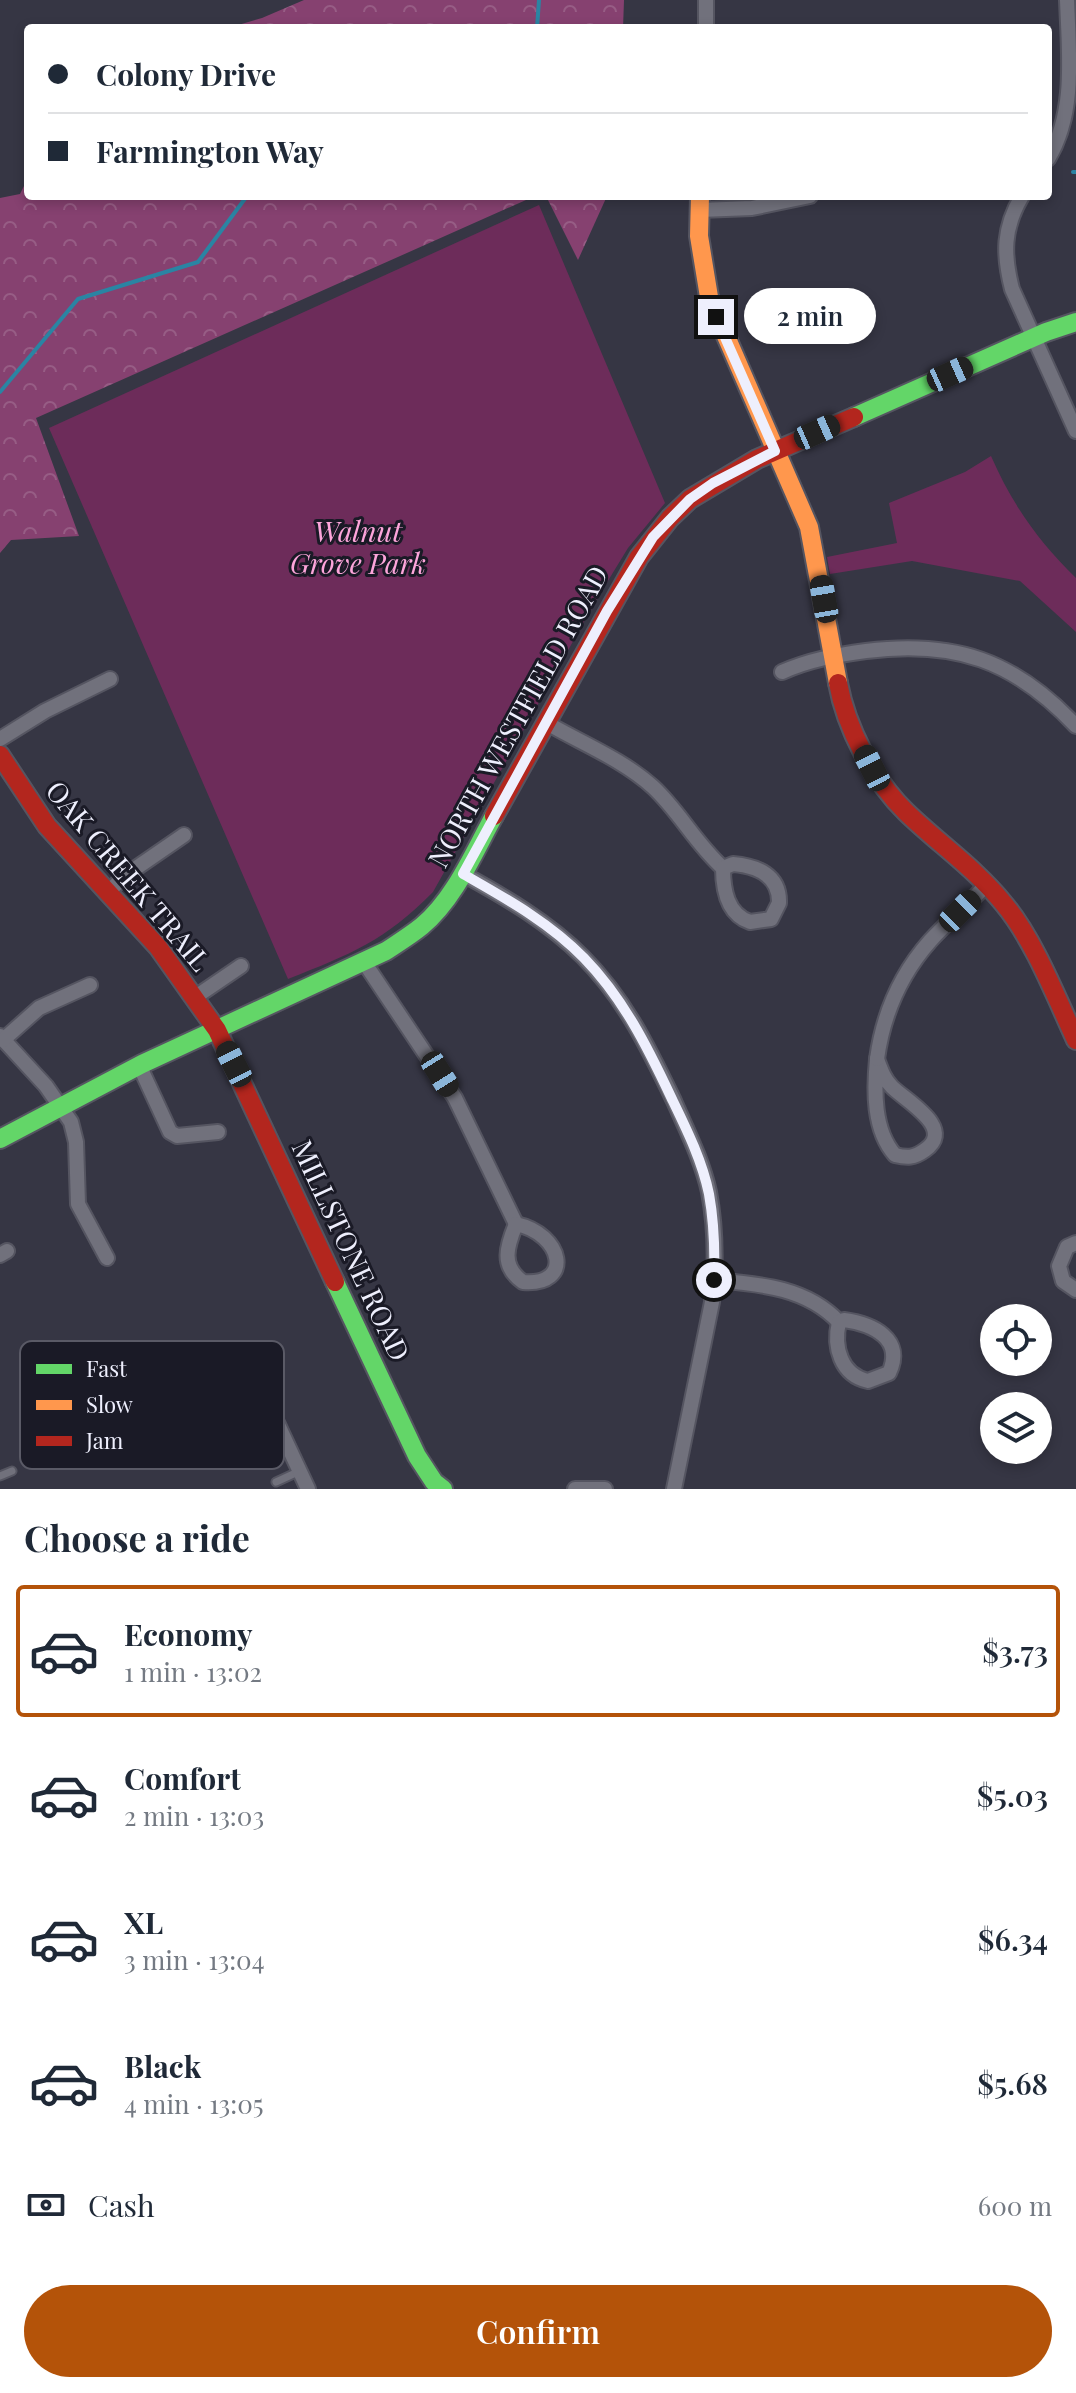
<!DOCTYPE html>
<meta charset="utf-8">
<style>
body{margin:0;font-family:"Playfair Display",serif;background:#f2f2f3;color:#1f2937;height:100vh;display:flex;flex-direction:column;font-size:30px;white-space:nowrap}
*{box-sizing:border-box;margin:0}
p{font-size:26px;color:#747a83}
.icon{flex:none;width:44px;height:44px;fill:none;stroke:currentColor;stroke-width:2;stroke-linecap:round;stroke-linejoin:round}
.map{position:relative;height:1489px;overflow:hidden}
.side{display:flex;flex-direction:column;background:#fff;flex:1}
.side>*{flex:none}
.hud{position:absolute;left:24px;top:24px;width:1028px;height:176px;border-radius:8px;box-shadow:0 4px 12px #0003;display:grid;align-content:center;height:176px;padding:0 24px;background:#fff}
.tools{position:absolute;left:980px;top:1304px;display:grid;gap:16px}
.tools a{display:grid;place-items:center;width:72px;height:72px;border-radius:50%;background:#fff;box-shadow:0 4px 12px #0003;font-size:40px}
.end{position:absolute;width:36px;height:36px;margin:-18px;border:10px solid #eeeffd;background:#111;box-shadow:0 0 0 4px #111}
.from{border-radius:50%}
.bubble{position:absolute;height:56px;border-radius:28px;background:#fff;box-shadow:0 4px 12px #0003;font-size:26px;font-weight:600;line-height:56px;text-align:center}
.car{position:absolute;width:24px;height:48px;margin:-24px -12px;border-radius:10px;box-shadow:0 0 6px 2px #0007;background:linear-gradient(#222 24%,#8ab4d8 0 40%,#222 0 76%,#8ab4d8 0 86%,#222 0)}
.hud b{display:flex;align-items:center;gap:28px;height:76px;font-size:30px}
.hud b+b{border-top:2px solid #e0e1e3}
.hud i{width:20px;height:20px;background:#1f2937}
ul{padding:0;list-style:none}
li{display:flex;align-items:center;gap:24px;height:132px;margin:0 16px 12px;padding:0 8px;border:4px solid transparent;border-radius:8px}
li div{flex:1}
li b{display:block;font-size:30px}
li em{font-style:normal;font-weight:600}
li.on{border-color:#b45309}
li>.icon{width:72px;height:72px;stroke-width:1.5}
h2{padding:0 24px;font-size:36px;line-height:96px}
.pay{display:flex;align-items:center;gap:20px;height:88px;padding:0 24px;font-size:30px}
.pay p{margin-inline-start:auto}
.action{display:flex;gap:16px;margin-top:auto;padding:16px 24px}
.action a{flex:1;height:92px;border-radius:48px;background:#b45309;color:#fff;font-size:32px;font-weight:600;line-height:92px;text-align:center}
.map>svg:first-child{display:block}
</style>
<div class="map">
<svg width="1076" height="1489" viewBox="0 0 1076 1489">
<defs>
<pattern id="forest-crowns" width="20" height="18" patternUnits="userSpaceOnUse" patternTransform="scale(2)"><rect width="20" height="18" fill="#864170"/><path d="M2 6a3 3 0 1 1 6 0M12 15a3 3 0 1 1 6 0" fill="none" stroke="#975d85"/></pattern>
</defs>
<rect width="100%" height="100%" fill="#363644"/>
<g fill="#6d2c5a">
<path d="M539 205 665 503 628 548 595 602 433 892C385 941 351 954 288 979L49 428Z"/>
<path d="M991 456C1012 504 1038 541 1076 578V632L1020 581 912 561 830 574 827 557 897 543 889 503 965 472Z"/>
</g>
<g fill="url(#forest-crowns)">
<path d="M304 0H624L623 28H228L262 18Z"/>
<path d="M28 178V196H535L36 418 79 536 11 540 0 553V198L20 194Z"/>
<path d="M546 196H607L578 260Z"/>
</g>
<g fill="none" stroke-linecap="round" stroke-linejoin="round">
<g stroke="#2a84a3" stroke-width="4">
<path d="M537 28 539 0"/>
<path d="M1073 172H1076"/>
<path d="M0 392 78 299 198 262 247 196"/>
</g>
<defs>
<g id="lane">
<path d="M0 1476 12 1471"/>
<path d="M276 1482 300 1471"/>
</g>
<g id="street">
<path d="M706 0V28"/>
<path d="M1048 159C1076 112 1069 55 1067 0"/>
<path d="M1022 196C1003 228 1003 254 1012 289L1076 431"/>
<path d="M700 210 752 208 810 196"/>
<path d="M782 672C809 660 836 655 866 651 955 640 1014 660 1076 726"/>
<path d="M545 722C581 743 622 759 653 787 679 811 696 844 723 868"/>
<path d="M0 739 45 711 110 679"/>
<path d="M733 864C757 866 780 875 779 903L771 919 750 922C727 914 723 890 723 868Z"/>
<path d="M463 874C505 897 548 922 583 957 625 999 649 1049 674 1101 687 1131 702 1160 709 1192 716 1229 716 1265 712 1302L674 1489"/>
<path d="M108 892 126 875 184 835"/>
<path d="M364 962 455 1098 516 1224"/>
<path d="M194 998 241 966"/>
<path d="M0 1036 46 1086 71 1122 76 1142 78 1204 107 1258"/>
<path d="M3 1040 39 1008 90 985"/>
<path d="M877 1059C881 1070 884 1079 892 1087 906 1101 956 1128 925 1150 914 1158 907 1158 895 1155 873 1130 874 1090 877 1059Z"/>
<path d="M877 1059C883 1015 900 975 930 941 948 921 969 904 987 884"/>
<path d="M140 1067 170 1132 177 1136 218 1132"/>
<path d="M516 1224C563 1234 574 1286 523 1282 500 1266 507 1246 516 1224Z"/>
<path d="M1076 1243 1067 1247 1059 1266 1063 1281 1076 1290"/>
<path d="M0 1255 7 1251"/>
<path d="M714 1280C759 1284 806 1287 839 1322"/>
<path d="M844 1320C873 1324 905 1339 889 1373L868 1381C841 1375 833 1347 839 1322Z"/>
<path d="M252 1369 308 1489"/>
<path d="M575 1489H605"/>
</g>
<g id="fast">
<path d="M854 417 1046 332 1076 322"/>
<path d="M0 1139 142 1064 386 951C398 943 411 935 422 926 455 898 473 854 494 816"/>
<path d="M335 1282 417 1456 434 1482 443 1489"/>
</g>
<path id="slow" d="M700 196 699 236 709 297 809 527 838 683"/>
<g id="jam">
<path d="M838 683C846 727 873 780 906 812 938 843 976 869 1004 904 1034 940 1056 997 1076 1040"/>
<path d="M0 755 47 826 158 947 217 1030 335 1282"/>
<path d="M494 816 639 557 670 518 690 499 757 459 854 417"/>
</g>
</defs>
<use href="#lane" stroke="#555561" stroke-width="11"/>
<use href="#street" stroke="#555561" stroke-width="18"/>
<use href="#fast" stroke="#555561" stroke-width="22"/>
<use href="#slow" stroke="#555561" stroke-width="22"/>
<use href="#jam" stroke="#555561" stroke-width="22"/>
<use href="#lane" stroke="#71717c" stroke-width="7"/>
<use href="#street" stroke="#71717c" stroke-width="14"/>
<use href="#fast" stroke="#63d668" stroke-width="18"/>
<use href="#slow" stroke="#ff974d" stroke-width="18"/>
<use href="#jam" stroke="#b3261e" stroke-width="18"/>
</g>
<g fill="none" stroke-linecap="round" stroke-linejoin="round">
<path stroke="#eeeffd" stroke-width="10" d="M714 1280C715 1251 714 1222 709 1194 702 1160 686 1128 671 1097 647 1046 623 998 584 958 549 922 505 898 463 874L607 611 653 537 690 499 713 483 775 451 716 317"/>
</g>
<g text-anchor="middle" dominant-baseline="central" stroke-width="6" stroke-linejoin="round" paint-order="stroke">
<g font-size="28" font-style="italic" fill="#fda5db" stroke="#1a1a26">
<text x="358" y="530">Walnut<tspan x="358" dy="32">Grove Park</tspan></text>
</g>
<g font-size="28" fill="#eeeffd" stroke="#1a1a26">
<text transform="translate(517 716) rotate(-61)">NORTH WESTFIELD ROAD</text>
<text transform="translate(129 875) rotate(50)">OAK CREEK TRAIL</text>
<text transform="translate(352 1250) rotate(65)">MILLSTONE ROAD</text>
</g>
</g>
<rect x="20" y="1341" width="264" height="128" rx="12" fill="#1a1a26" stroke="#5a5a66" stroke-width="2"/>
<rect x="36" y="1364" width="36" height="10" fill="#63d668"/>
<rect x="36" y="1400" width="36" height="10" fill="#ff974d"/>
<rect x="36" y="1436" width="36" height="10" fill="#b3261e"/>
<g font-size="22" fill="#eeeffd">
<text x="86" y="1377">Fast</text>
<text x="86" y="1413">Slow</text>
<text x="86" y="1449">Jam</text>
</g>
</svg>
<div class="tools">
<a><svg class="icon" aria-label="locate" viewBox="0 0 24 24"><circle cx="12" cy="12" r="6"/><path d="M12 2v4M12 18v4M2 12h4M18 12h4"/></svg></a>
<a><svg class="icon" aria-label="layers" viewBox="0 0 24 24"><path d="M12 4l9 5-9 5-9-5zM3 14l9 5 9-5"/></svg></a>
</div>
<i class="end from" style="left:714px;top:1280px"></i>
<i class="end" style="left:716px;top:317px"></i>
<div class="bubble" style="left:744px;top:288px;width:132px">2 min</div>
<i class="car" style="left:950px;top:374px;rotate:66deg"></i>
<i class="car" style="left:817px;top:432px;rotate:66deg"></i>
<i class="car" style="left:824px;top:599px;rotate:350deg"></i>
<i class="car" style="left:872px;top:768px;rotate:333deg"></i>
<i class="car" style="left:960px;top:911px;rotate:45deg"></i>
<i class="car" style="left:234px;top:1064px;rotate:333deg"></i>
<i class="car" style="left:440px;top:1074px;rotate:148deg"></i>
<div class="hud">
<b><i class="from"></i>Colony Drive</b>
<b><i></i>Farmington Way</b>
</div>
</div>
<section class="side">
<h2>Choose a ride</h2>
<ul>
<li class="on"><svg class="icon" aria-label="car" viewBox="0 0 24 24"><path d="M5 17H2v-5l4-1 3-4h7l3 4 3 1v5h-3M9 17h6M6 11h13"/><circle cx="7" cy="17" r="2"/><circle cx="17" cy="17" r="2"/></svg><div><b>Economy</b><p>1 min · 13:02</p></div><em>$3.73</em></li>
<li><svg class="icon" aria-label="car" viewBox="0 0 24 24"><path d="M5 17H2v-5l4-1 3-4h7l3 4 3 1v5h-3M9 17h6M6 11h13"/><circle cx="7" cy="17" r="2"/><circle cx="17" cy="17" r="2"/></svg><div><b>Comfort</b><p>2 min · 13:03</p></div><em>$5.03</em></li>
<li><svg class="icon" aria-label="car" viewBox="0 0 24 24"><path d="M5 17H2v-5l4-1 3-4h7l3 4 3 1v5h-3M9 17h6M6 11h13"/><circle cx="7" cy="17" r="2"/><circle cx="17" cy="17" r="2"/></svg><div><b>XL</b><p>3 min · 13:04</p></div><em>$6.34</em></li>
<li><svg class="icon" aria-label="car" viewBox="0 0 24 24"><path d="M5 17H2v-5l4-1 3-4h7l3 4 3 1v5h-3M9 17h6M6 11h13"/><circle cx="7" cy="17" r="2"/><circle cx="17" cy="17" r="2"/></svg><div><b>Black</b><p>4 min · 13:05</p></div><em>$5.68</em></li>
</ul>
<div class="pay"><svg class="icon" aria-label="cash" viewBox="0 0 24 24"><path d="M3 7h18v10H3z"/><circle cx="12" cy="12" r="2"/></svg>Cash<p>600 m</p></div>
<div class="action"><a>Confirm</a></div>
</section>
